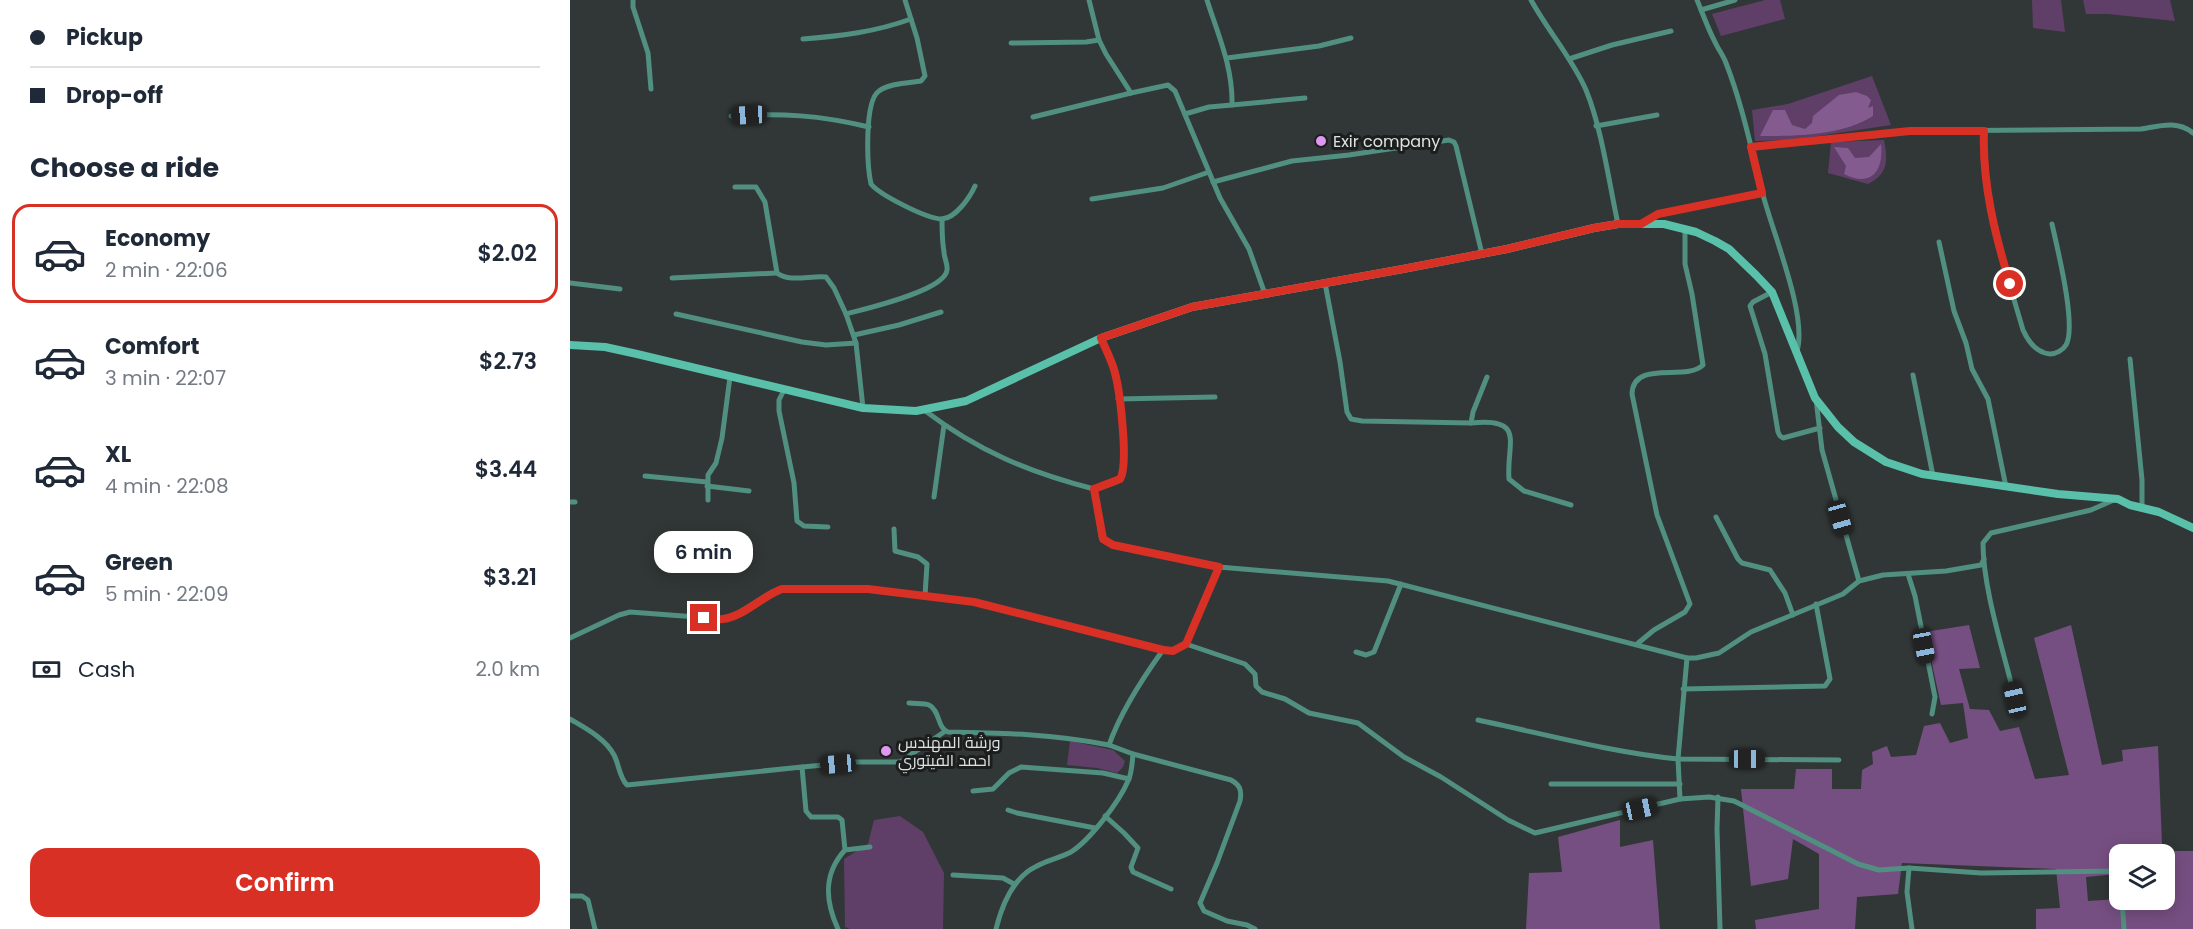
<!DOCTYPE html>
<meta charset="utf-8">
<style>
body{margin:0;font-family:Poppins,Cairo,sans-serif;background:#f6f6f7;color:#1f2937;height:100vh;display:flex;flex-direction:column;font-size:22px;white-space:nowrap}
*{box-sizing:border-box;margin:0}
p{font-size:20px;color:#747a83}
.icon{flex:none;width:33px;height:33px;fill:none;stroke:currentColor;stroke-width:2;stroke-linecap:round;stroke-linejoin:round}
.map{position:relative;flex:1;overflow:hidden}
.side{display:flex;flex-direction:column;background:#fff;width:570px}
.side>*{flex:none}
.banner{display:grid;align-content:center;height:132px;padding:0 30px;background:#fff}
.fabs{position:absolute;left:1539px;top:844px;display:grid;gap:12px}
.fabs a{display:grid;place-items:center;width:66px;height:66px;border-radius:12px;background:#fff;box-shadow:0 3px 15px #0003;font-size:30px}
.end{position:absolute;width:27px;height:27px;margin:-14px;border:8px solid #d93025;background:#fff;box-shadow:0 0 0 3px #fff}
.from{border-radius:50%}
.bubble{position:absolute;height:42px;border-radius:18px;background:#fff;box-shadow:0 3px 15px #0003;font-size:20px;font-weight:600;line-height:42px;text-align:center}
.car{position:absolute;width:18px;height:36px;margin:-18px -9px;border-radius:8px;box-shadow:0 0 4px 2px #0007;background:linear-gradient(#222 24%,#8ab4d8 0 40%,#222 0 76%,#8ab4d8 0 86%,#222 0)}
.banner b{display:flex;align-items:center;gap:21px;height:57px;font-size:22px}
.banner b+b{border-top:2px solid #e0e1e3}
.banner i{width:15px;height:15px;background:#1f2937}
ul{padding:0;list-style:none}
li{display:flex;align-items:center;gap:18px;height:99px;margin:0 12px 9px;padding:0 18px;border:3px solid transparent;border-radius:18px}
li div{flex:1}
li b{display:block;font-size:22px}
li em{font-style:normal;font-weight:600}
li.current{border-color:#d93025}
li>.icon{width:54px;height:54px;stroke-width:1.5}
h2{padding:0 30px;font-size:27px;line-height:72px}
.pay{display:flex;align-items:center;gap:15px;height:66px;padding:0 30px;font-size:22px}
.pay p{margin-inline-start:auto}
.action{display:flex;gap:12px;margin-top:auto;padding:12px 30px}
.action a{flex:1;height:69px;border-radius:18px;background:#d93025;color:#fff;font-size:24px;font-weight:600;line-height:69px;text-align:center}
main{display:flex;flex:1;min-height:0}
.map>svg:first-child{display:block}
</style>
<main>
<section class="side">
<div class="banner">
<b><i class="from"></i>Pickup</b>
<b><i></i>Drop-off</b>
</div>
<h2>Choose a ride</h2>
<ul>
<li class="current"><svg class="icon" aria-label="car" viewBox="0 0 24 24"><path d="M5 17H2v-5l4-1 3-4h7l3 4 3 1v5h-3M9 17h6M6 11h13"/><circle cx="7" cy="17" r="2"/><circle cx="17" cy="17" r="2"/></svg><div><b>Economy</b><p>2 min · 22:06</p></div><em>$2.02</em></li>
<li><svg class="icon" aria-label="car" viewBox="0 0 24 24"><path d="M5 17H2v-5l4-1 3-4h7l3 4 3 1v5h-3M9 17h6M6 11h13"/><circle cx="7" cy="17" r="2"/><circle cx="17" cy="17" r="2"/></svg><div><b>Comfort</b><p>3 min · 22:07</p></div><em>$2.73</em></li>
<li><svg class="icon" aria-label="car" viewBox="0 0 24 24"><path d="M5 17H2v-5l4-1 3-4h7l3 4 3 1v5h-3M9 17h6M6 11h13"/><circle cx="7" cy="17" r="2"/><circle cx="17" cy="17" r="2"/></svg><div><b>XL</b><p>4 min · 22:08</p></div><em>$3.44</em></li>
<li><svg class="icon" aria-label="car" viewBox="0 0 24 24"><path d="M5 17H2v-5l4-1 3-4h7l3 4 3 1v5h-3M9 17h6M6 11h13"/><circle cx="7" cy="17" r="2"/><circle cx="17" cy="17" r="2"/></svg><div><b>Green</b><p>5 min · 22:09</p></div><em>$3.21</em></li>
</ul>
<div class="pay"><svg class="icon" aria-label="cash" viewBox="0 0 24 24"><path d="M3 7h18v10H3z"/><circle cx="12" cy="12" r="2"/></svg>Cash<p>2.0 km</p></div>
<div class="action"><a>Confirm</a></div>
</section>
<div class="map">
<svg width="1623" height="929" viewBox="0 0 1623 929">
<rect width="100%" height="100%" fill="#313736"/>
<g fill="#5f3f68">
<path d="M1195 0H1210L1215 19 1151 36 1142 14Z"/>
<path d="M1462 0H1491L1495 32 1463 28Z"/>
<path d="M1513 0H1600L1605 21 1538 14H1516Z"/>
<path d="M1302 76 1321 125 1222 140 1185 141 1182 110 1218 104Z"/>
<path d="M1314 140C1318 161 1318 174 1298 184L1258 173 1261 142Z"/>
<path d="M500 741 543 750 555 761 553 767 547 773 527 768 497 765Z"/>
<path d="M330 816 353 832 374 873 373 929H280L275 927 274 859 298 844 304 820Z"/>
</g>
<g fill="#764f82">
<path d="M1399 625 1410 668 1389 669 1400 709 1419 710 1430 731 1449 727 1465 779 1499 775 1464 638 1501 625 1532 765 1553 761 1552 750 1588 746 1592 844 1544 850 1547 874 1516 877 1518 901 1549 899 1548 909H1595L1600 851H1623V929H1466V909L1490 908 1486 869 1332 863 1328 894 1287 897 1285 929H1186L1185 920 1249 909V854L1223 839 1218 879 1181 886 1171 789H1224L1226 769H1262V789H1291L1292 770 1303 764 1302 752 1317 746 1321 757 1346 755 1354 726 1370 723 1380 743 1398 738 1393 703 1371 705 1355 632Z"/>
<path d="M1050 820V847L1083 840 1090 929H956L959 873 992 872 988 837Z"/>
</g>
<g fill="#835b8f">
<path d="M1286 92 1297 96 1301 100 1298 108 1303 106V116C1271 136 1227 136 1190 136L1203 110H1215L1222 125 1235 129 1242 123 1243 116 1269 95Z"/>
<path d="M1311 144C1314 171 1301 188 1274 174L1276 166 1264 147 1278 148 1285 158 1299 157Z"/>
</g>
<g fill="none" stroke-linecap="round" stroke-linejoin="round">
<g stroke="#518f80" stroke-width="5">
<path d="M63 0V7L78 53 81 89"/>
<path d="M335 0 347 38 355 76 351 81C338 83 320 83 309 91 294 101 297 166 301 184 310 195 357 219 372 219 386 218 400 197 405 186"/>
<path d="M519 0 529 40 536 54 561 93 598 85 605 91 650 198 679 249 695 294"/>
<path d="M961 0C978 31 1002 58 1016 90 1032 129 1039 183 1048 224"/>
<path d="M1127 0C1133 14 1138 29 1145 42 1148 49 1153 55 1156 63 1172 104 1181 148 1192 191 1201 229 1238 315 1227 351"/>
<path d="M1131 10 1165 0"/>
<path d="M233 39C271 36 305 32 341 19"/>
<path d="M441 43 516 42 529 40"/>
<path d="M657 58 749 46 781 38"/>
<path d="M999 59 1042 45 1101 31"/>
<path d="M662 105 735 98"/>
<path d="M615 114 639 107 662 105C663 67 648 35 637 0"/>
<path d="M161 116C212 113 249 115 299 127"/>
<path d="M463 117 561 93"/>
<path d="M1026 126 1087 115"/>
<path d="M1414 131C1412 199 1434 265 1453 330 1458 341 1466 353 1480 354 1486 354 1493 350 1496 345 1507 326 1487 247 1482 224"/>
<path d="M1181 147 1340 131 1571 129C1590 126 1607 120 1623 133"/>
<path d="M643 182 722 161 779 155 879 140 884 142 886 146 912 254"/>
<path d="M165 187H186L195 202 207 273C220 283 241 275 256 277L264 288 276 314"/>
<path d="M522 199 593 188 639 172"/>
<path d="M1072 223 1088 214 1192 193"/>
<path d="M1369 242 1384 311 1396 343 1402 369 1418 399 1436 487"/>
<path d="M102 278 207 273"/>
<path d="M0 283 50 289"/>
<path d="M755 283 770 362 777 412 781 419 792 421 901 423 903 412 917 377"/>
<path d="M1202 292 1183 302 1180 306 1195 354 1208 432 1210 436 1213 438 1250 428"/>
<path d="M106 314 232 342 256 345 286 343"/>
<path d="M284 335 329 325 371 312"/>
<path d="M531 338C536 349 542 361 545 373 549 388 559 469 550 479 545 485 532 486 524 489L531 536 537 542 542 545 649 567 818 581 1117 658H1126L1149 653 1181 632 1273 594 1289 581 1313 575 1376 571 1411 565 1414 559"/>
<path d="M1560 359 1572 480V508"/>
<path d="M1343 375 1363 476"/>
<path d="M214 390 209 400V411L224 483 227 521 234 526 258 527"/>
<path d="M548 399 645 397"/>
<path d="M1246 399 1252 450 1289 581"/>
<path d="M293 408 286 343 276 314C294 309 375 291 377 270 378 264 374 258 374 252 372 241 372 230 372 219"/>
<path d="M354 410C408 451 458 472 524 489"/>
<path d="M901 423C957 417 936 444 939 479L954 491 1001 505"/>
<path d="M75 476 137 482"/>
<path d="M137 486 179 491"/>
<path d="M364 497 374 425"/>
<path d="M138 500V475L146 463 152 438 160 377"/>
<path d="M0 502H5"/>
<path d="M1146 517 1168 559 1172 563 1200 570 1215 593 1223 615"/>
<path d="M324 529 325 551 348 557 357 564 355 596"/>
<path d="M1338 574 1345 596 1365 697 1362 714"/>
<path d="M0 638 49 615 60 612 153 619 165 615 202 592 212 589H298L404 602 564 643 603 651 616 644 649 567"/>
<path d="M616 644 675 664 685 674 686 686 692 692 715 699 739 713 788 723 834 757 871 777 938 820 965 833 1110 799"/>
<path d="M1067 644 1084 630 1115 612 1120 604 1087 515 1062 394C1063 359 1116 382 1133 365L1122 294 1115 264V228"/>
<path d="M786 652 796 655 804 652 831 584"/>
<path d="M1117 658 1108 759 1110 799 1139 797 1164 801 1288 864 1309 870 1339 868 1411 873 1546 871 1550 874"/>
<path d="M1113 689 1255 686 1260 679 1246 604"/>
<path d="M1445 699C1434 652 1413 590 1413 543L1421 533 1521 510 1546 499"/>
<path d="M339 703C345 704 354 703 359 705 370 710 367 728 378 732 435 733 482 734 539 745"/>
<path d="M0 719C15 728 35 738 44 755 49 764 49 777 57 785L232 767 236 811 241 817H268L272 820 275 850"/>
<path d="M908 720C974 734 1040 752 1108 759L1269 760"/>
<path d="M563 754 661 780C670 785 672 790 670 801L647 863 630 903 634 911 657 921 677 925 685 929"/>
<path d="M232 767 286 762H330L374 732"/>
<path d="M981 784H1110"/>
<path d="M403 791 423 789 439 773 451 767 533 773 559 779"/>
<path d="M1148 797 1147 829 1150 929"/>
<path d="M438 810 447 813 525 828"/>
<path d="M535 816 554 833 568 848 561 867 563 872 601 889"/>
<path d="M1339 868 1337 892 1342 929"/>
<path d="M383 875 433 878 444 884"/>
<path d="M0 896H12L18 900 25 929"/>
<path d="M1552 900 1554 929"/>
<path d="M268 929C255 901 253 874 275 850L300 847"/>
<path d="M426 929C432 905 443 877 467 866 477 860 490 858 501 852 520 840 549 802 558 781 562 773 562 763 563 754L539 745C551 711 572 679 593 650"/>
</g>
<path stroke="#59c1aa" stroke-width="8" d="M0 345 35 347 67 354 293 408 346 411 396 401 531 338 622 307 833 269 937 249 1024 228 1048 224H1094L1126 232 1145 241 1159 249 1186 275 1202 292 1245 398 1268 427 1284 442 1316 462 1352 474 1488 494 1548 499 1560 505 1589 512 1623 528"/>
</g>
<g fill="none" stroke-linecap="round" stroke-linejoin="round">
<path stroke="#d93025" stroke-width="8" d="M134 618C140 618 147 620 153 619 175 616 192 596 212 589H298L404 602 593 650 603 651 616 644 649 567 543 545 533 539 524 489 550 479C559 465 550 392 545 373 542 361 536 350 531 338L622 307 833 269 937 249 1024 228 1048 224H1071L1088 214 1192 193 1181 147 1340 131H1414C1412 183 1425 235 1440 284"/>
</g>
<g fill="#de98f2" stroke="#1b1e1d" stroke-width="2">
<circle cx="751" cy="141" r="6"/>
<circle cx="316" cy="751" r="6"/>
</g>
<g text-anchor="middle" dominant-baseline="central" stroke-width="6" stroke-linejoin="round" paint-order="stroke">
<g font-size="16" fill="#dde1e0" stroke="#1b1e1d" text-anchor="start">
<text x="763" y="141">Exir company</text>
<text x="328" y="742">ورشة المهندس<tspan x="328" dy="18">احمد الفيتوري</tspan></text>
</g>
</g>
</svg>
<div class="fabs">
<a><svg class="icon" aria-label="layers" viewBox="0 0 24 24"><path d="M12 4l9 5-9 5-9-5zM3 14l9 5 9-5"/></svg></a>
</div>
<i class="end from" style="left:1440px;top:284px"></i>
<i class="end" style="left:134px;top:618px"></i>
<div class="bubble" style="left:84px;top:531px;width:99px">6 min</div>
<i class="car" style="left:179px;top:115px;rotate:267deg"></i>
<i class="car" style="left:1270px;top:518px;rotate:164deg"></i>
<i class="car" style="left:1354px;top:646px;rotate:169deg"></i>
<i class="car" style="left:1445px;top:699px;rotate:347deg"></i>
<i class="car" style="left:1177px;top:759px;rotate:90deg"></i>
<i class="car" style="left:268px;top:764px;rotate:265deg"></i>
<i class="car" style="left:1070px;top:809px;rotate:78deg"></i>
</div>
</main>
